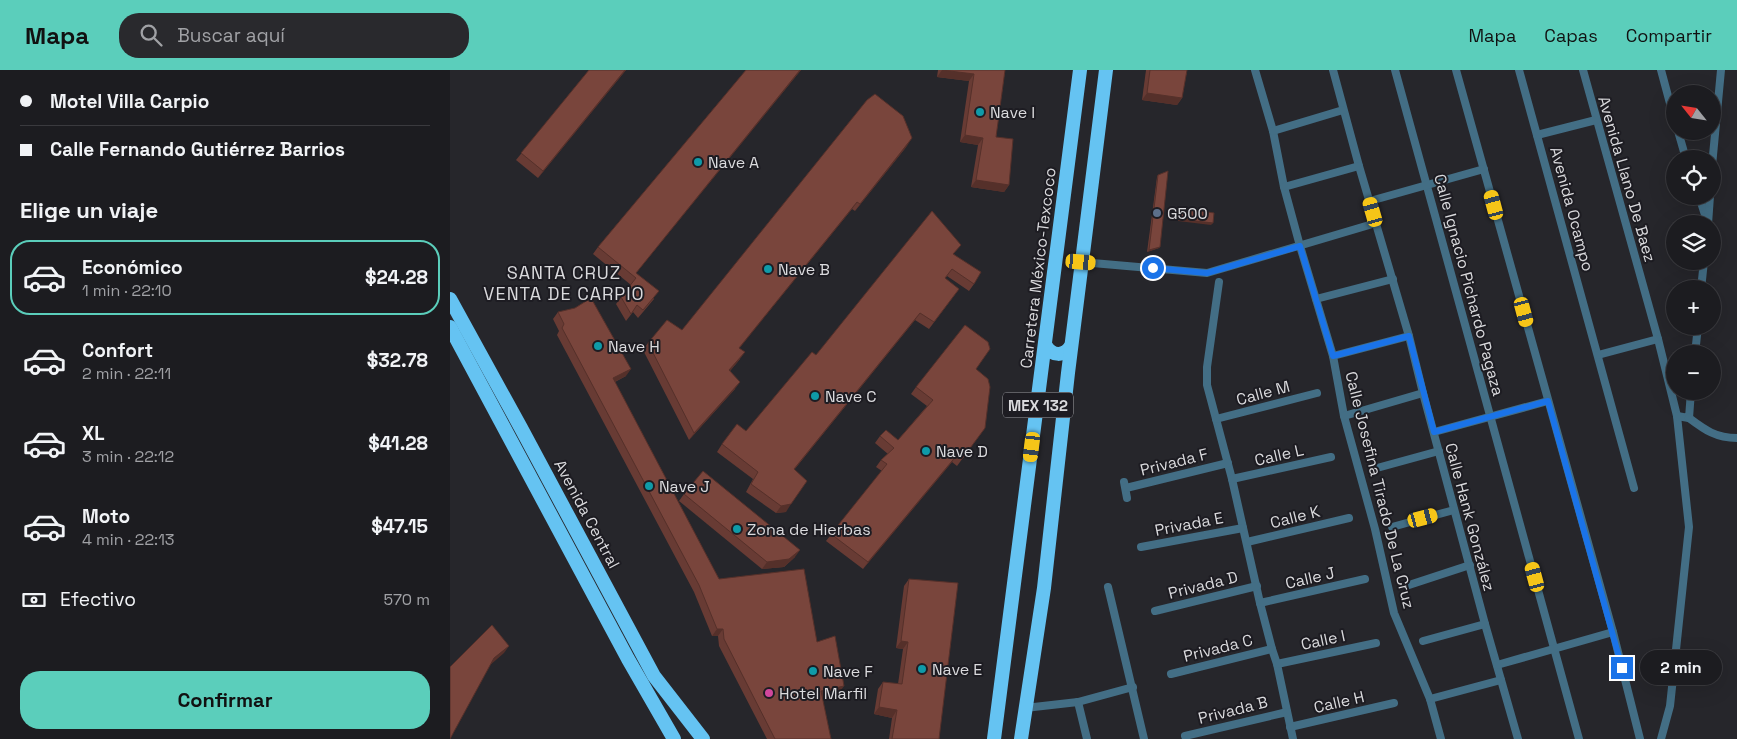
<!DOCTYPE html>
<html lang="es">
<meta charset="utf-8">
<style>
body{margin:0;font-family:"Space Grotesk",sans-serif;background:#29292d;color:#f1f3f6;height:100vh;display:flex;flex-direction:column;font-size:19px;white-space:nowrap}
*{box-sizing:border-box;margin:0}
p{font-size:16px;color:#a0a1a5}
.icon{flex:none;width:28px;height:28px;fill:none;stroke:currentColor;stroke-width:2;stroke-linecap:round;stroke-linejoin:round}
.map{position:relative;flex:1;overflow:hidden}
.panel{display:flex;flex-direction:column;background:#1c1c20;width:450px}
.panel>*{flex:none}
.hud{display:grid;align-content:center;height:110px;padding:0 20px;background:#1c1c20}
.needle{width:32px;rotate:300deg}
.controls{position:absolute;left:1216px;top:15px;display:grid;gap:10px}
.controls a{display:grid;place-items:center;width:55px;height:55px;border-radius:50%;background:#1c1c20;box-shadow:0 5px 20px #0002,0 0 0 1px #3a3a3e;font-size:25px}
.end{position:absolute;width:22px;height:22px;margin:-11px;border:6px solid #1a73e8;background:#fff;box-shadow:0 0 0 2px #fff}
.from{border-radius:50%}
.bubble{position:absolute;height:35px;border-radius:18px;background:#1c1c20;box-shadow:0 5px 20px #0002,0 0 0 1px #3a3a3e;font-size:16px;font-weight:800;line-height:35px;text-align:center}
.car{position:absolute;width:15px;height:30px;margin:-15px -8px;border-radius:6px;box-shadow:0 0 4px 1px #0007;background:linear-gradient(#f5c518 24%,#345 0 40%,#f5c518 0 76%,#345 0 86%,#f5c518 0)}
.hud b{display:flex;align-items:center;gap:18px;height:48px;font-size:19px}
.hud b+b{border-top:1px solid #3a3a3e}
.hud i{width:12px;height:12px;background:#f1f3f6}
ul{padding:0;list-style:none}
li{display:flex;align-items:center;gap:15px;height:75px;margin:0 10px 8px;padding:0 10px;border:2px solid transparent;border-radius:20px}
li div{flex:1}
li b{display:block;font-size:19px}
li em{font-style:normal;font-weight:800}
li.on{border-color:#5bcebb}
li>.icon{width:45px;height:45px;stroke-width:1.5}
h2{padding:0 20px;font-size:22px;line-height:60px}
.pay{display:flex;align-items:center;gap:12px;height:55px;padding:0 20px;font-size:19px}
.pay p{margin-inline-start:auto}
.cta{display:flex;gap:10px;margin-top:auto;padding:10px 20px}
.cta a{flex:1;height:58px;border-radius:20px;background:#5bcebb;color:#111;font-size:20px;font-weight:800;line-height:58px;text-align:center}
header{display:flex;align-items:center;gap:30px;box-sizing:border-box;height:70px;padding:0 25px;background:#5bcebb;color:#111}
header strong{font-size:24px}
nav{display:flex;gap:28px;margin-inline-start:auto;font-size:18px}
.search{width:350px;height:45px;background:#29292d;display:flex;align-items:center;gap:12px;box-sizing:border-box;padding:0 18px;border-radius:20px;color:#a0a1a5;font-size:19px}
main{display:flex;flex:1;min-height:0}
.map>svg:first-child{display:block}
</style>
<header>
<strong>Mapa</strong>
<div class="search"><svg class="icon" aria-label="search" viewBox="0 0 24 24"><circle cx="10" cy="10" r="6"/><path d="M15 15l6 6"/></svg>Buscar aquí</div>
<nav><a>Mapa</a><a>Capas</a><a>Compartir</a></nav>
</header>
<main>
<section class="panel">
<div class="hud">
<b><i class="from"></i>Motel Villa Carpio</b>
<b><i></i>Calle Fernando Gutiérrez Barrios</b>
</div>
<h2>Elige un viaje</h2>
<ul>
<li class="on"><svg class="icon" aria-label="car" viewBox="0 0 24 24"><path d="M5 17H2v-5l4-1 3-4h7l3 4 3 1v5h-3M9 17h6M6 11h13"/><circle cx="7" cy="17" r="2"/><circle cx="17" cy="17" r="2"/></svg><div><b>Económico</b><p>1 min · 22:10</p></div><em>$24.28</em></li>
<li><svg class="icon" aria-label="car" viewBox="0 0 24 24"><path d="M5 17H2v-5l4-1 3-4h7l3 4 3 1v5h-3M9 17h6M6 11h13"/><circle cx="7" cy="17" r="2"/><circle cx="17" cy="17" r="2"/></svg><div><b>Confort</b><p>2 min · 22:11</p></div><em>$32.78</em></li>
<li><svg class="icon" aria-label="car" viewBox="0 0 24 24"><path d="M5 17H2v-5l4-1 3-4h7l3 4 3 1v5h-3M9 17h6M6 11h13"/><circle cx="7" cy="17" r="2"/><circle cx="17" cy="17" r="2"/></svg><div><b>XL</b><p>3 min · 22:12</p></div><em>$41.28</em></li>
<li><svg class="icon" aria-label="car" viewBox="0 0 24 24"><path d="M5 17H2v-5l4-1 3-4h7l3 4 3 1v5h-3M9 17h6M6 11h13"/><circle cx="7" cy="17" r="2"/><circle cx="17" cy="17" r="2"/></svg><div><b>Moto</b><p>4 min · 22:13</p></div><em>$47.15</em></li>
</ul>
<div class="pay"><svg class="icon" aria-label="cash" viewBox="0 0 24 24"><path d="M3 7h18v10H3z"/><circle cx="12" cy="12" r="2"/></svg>Efectivo<p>570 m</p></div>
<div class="cta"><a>Confirmar</a></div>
</section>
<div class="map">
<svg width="1287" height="669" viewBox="0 0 1287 669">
<rect width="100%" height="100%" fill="#26262b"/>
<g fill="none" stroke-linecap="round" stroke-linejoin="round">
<g stroke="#436e85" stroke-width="8">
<path d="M805 0 823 61 834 117 850 176 883 286 894 346 925 459 944 543 980 629 991 669"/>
<path d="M883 0 909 96 959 266 973 323 1035 554 1068 669"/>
<path d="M945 0 1129 669"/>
<path d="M1006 0 1163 562 1190 669"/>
<path d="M1069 0 1184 418"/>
<path d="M1133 0 1208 269 1227 346 1239 457 1220 636 1211 669"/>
<path d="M1211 0 1225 52"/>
<path d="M823 61 893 40"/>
<path d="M1228 61 1236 89"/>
<path d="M1087 65 1146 50"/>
<path d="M1262 96 1271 0"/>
<path d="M834 117 909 96"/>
<path d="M1249 126 1256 148"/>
<path d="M920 131 1034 99"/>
<path d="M1258 154 1260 126"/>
<path d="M631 192 757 203 926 153"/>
<path d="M769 212 757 297V315L782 409 810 533 822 579 827 594 843 669"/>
<path d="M1251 219 1254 191"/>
<path d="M866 229 943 209"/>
<path d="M1245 284 1248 256"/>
<path d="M1148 285 1208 269"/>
<path d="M883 286 959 266"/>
<path d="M894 346 973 323"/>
<path d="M1227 346 1239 348 1241 321"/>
<path d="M1239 348C1255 360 1266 368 1287 368"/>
<path d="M766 349 867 323"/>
<path d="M984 362 1098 331"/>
<path d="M927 398 989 381"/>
<path d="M782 409 881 387"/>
<path d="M674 412 677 428"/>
<path d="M676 418 778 393"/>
<path d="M942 457 1004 440"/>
<path d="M797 472 899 448"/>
<path d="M691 477 793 458"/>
<path d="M959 515 1020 495"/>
<path d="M658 517 694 669"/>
<path d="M810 533 915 509"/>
<path d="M705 541 807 516"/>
<path d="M973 571 1035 554"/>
<path d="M827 594 926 573"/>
<path d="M1047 595 1163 562"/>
<path d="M721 604 822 579"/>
<path d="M980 629 1051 610"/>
<path d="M628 632 637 669"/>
<path d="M575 638 628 632 683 617"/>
<path d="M840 657 944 633"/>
<path d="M735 666 837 642"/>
</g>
<g stroke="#65c3f2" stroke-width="14">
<path d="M0 229 71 358 204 606 253 669"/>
<path d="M0 257 178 589 224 669"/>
<path d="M596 276C602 286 614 287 621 276"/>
<path d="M544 669 630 0"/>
<path d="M571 669 594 518 618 303 656 0"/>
</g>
</g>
<g fill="#683b34">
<path d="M139 0H176L88 108 66 90Z"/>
<path d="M296 0H351L186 203 204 229 188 248 183 242 176 251 166 234 181 215 143 184 148 177Z"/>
<path d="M488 0H555L546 67 559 115 554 122 521 117 528 75 510 72 519 11 487 7Z"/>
<path d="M696 0H737L732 28 727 35 692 30Z"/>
<path d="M457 76 405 141 402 139 289 278 290 289 280 301 285 319 239 370 193 280 198 273 232 260Z"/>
<path d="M708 105 709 178 697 182 707 107Z"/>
<path d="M504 184 524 214 519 221 497 206 495 209 509 219 479 259 465 250 344 400 336 442 326 443 296 422 303 409 267 382 272 374 296 361 366 285Z"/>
<path d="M108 242 176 306 165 312 269 509 367 572 389 623 372 627 381 669H317L269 576 268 566H262L244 522 107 265 109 261 103 249Z"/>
<path d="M526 299 535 358 507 396 502 392 413 499 376 471 432 401 426 397 431 390 438 384 425 373 430 366 448 370 477 336 461 324 466 317Z"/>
<path d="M234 424 345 487 334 497 312 499 229 431Z"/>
<path d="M459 509 489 669H439L442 648 424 644 428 619 433 612 448 614 453 579 446 578 454 516Z"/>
</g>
<g fill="#55302a">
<path d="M175 0H176L88 108 93 101Z"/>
<path d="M350 0H351L184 206Z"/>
<path d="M492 0 524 4 519 11 487 7Z"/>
<path d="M697 23 732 28 727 35 692 30Z"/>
<path d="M515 65 533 68 528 75 510 72Z"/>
<path d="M462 68 457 76 405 141 410 134Z"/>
<path d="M526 110 559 115 554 122 521 117Z"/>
<path d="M407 132 402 139 284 285 289 278Z"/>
<path d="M729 149 763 153 761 155 728 151Z"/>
<path d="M710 177 709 178 697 182 699 180Z"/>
<path d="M470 243 465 250 339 406 344 399Z"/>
<path d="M295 282 290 289 274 308 279 300Z"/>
<path d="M181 299 176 306 158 315 163 308Z"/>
<path d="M290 312 285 319 239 370 244 363Z"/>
<path d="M507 385 502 392 413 499 418 492Z"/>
<path d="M341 434 336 442 326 443 331 436Z"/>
<path d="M350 480 345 487 334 497 312 499 317 492Z"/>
<path d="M267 559H273L268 566H262Z"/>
<path d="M451 571 458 572 453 579 446 578Z"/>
<path d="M59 576 54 583 39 596 44 588Z"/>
<path d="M394 616 389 623 366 629 371 621Z"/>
<path d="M429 637 447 640 442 648 424 644Z"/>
</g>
<g fill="#79453c" stroke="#55302a">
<path d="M139 0H175L93 101 71 83Z"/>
<path d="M296 0H350L186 203 209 221 193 240 187 235 181 244 171 227 186 208 148 177Z"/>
<path d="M492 0H555L546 67 563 69 559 115 526 110 533 68 515 65 524 4Z"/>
<path d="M700 0H737L732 28 697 23Z"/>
<path d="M425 24 453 46 462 68 410 134 407 132 289 278 295 282 279 300 290 312 244 363 198 273 217 250 232 260 417 30Z"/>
<path d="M718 101 710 177 699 180 708 105Z"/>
<path d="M731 138 764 143 763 153 729 149Z"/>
<path d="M482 141 511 175 503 184 531 202 524 214 502 199 495 208 509 219 484 252 470 243 344 399 357 411 341 434 331 436 301 414 308 402 272 374 287 354 296 361 362 282 366 285Z"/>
<path d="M141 228 181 299 163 308 269 509 354 499 367 572 385 566 394 616 371 621 381 669H325L274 569 273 559H267L249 515 112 258 114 254 108 242 125 238Z"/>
<path d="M515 255 538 272 540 279 526 299 538 309 540 317 535 358 512 389 507 385 418 492 381 464 437 394 431 390 444 378 430 366 436 360 448 370 483 330 466 317Z"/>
<path d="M253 401 350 480 339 489 317 492 234 424Z"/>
<path d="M459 509 508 513 489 669H442L447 640 429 637 433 612 452 614 458 572 451 571Z"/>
<path d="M42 555 59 576 44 588 0 669V597Z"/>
</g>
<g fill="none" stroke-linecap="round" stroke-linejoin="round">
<path stroke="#1a73e8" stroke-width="6" d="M703 198 757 203 850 176 883 286 959 266 984 362 1098 331 1172 598"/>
</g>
<g fill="#0f9aa8" stroke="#1d1c22" stroke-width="2">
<circle cx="530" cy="42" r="5"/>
<circle cx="248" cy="92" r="5"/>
<circle cx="318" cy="199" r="5"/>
<circle cx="148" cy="276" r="5"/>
<circle cx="365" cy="326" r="5"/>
<circle cx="476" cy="381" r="5"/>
<circle cx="199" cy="416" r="5"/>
<circle cx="287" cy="459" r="5"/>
<circle cx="472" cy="599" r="5"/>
<circle cx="363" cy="601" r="5"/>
</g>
<circle fill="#5c6f8a" stroke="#1d1c22" stroke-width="2" cx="707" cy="143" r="5"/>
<circle fill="#d1479c" stroke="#1d1c22" stroke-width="2" cx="319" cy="623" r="5"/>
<g text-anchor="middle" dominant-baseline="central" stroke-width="4" stroke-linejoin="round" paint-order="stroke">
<rect fill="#1d1c22" stroke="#a1a1a5" stroke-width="1" x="553" y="322.5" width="70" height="25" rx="4"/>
<g font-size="15" font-weight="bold" fill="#dadadd">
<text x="588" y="335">MEX 132</text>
</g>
<g font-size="16" fill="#dadadd" stroke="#1d1c22" text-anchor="start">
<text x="540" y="42">Nave I</text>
<text x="258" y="92">Nave A</text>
<text x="717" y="143">G500</text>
<text x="328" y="199">Nave B</text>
<text x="158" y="276">Nave H</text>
<text x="375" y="326">Nave C</text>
<text x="486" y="381">Nave D</text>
<text x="209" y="416">Nave J</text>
<text x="297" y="459">Zona de Hierbas</text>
<text x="482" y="599">Nave E</text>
<text x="373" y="601">Nave F</text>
<text x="329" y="623">Hotel Marfil</text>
</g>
<g font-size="16" fill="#dadadd" stroke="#1d1c22">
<text transform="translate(1177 109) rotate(74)">Avenida Llano De Baez</text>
<text transform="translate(1122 139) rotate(75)">Avenida Ocampo</text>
<text transform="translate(588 198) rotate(-83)">Carretera México-Texcoco</text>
<text transform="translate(1019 215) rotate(75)">Calle Ignacio Pichardo Pagaza</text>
<text transform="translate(813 323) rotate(-15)">Calle M</text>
<text transform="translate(829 385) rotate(-13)">Calle L</text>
<text transform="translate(724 392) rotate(-14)">Privada F</text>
<text transform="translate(930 420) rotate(76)">Calle Josefina Tirado De La Cruz</text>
<text transform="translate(137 444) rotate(62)">Avenida Central</text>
<text transform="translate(845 447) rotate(-14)">Calle K</text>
<text transform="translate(1020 447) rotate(75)">Calle Hank González</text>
<text transform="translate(739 454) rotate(-11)">Privada E</text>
<text transform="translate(860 508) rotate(-13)">Calle J</text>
<text transform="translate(753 515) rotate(-14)">Privada D</text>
<text transform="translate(873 570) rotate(-12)">Calle I</text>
<text transform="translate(768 578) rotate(-14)">Privada C</text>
<text transform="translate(889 632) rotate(-13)">Calle H</text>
<text transform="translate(783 640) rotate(-14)">Privada B</text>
</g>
<g font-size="18" letter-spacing="1" fill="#dadadd" stroke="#1d1c22">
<text x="114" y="202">SANTA CRUZ<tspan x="114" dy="21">VENTA DE CARPIO</tspan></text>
</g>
</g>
</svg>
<div class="controls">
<a><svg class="needle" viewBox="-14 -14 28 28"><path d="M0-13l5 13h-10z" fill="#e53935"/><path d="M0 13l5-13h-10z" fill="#a0a1a5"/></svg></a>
<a><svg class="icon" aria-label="locate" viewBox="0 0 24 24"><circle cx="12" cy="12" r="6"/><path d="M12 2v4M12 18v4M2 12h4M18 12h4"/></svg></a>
<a><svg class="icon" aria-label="layers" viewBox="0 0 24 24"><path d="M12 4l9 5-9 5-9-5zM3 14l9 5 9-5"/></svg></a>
<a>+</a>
<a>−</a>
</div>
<i class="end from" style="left:703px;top:198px"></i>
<i class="end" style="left:1172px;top:598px"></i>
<div class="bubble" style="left:1190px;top:580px;width:82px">2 min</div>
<i class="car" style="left:1044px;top:135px;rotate:345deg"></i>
<i class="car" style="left:923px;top:142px;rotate:344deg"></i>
<i class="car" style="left:631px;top:192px;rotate:95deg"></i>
<i class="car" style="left:1074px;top:242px;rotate:165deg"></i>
<i class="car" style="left:582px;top:377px;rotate:187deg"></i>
<i class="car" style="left:973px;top:448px;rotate:75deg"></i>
<i class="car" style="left:1085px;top:507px;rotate:345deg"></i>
</div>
</main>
